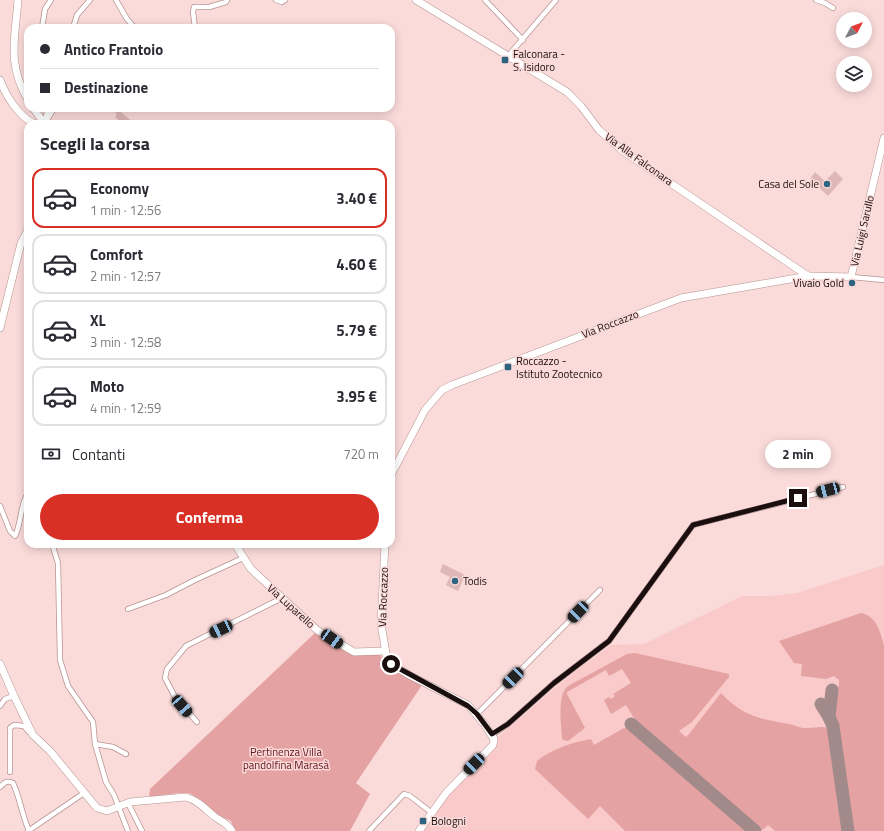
<!DOCTYPE html>
<html lang="it">
<meta charset="utf-8">
<style>
body{margin:0;font-family:"Titillium Web",sans-serif;background:#f2f2f3;color:#2b2b33;height:100vh;display:flex;flex-direction:column;font-size:15px;white-space:nowrap}
*{box-sizing:border-box;margin:0}
p{font-size:13px;color:#7c7c81}
.icon{flex:none;width:22px;height:22px;fill:none;stroke:currentColor;stroke-width:2;stroke-linecap:round;stroke-linejoin:round}
.map{position:relative;flex:1;overflow:hidden}
.panel{position:absolute;left:24px;top:120px;width:371px;height:428px;display:flex;flex-direction:column;background:#fff;border-radius:12px;box-shadow:0 2px 10px #0003}
.panel>*{flex:none}
.hud{position:absolute;left:24px;top:24px;width:371px;height:88px;border-radius:12px;box-shadow:0 2px 10px #0003;display:grid;align-content:center;height:88px;padding:0 16px;background:#fff}
.needle{width:26px;rotate:49deg}
.tools{position:absolute;left:836px;top:12px;display:grid;gap:8px}
.tools a{display:grid;place-items:center;width:36px;height:36px;border-radius:50%;background:#fff;box-shadow:0 2px 10px #0003;font-size:20px}
.end{position:absolute;width:18px;height:18px;margin:-9px;border:5px solid #1b0e0e;background:#fff;box-shadow:0 0 0 2px #fff}
.from{border-radius:50%}
.bubble{position:absolute;height:28px;border-radius:14px;background:#fff;box-shadow:0 2px 10px #0003;font-size:13px;font-weight:700;line-height:28px;text-align:center}
.car{position:absolute;width:12px;height:24px;margin:-12px -6px;border-radius:5px;box-shadow:0 0 3px 1px #0007;background:linear-gradient(#222 24%,#8ab4d8 0 40%,#222 0 76%,#8ab4d8 0 86%,#222 0)}
.hud b{display:flex;align-items:center;gap:14px;height:38px;font-size:15px}
.hud b+b{border-top:1px solid #e1e1e2}
.hud i{width:10px;height:10px;background:#2b2b33}
ul{padding:0;list-style:none}
li{display:flex;align-items:center;gap:12px;height:60px;margin:0 8px 6px;padding:0 8px;border:2px solid #e1e1e2;border-radius:12px}
li div{flex:1}
li b{display:block;font-size:15px}
li em{font-style:normal;font-weight:700}
li.on{border-color:#d93025}
li>.icon{width:36px;height:36px;stroke-width:1.5}
h2{padding:0 16px;font-size:18px;line-height:48px}
.pay{display:flex;align-items:center;gap:10px;height:44px;padding:0 16px;font-size:15px}
.pay p{margin-inline-start:auto}
.primary-button{display:flex;gap:8px;margin-top:auto;padding:8px 16px}
.primary-button a{flex:1;height:46px;border-radius:24px;background:#d93025;color:#fff;font-size:16px;font-weight:700;line-height:46px;text-align:center}
.map>svg:first-child{display:block}
</style>
<div class="map">
<svg width="884" height="831" viewBox="0 0 884 831">
<rect width="100%" height="100%" fill="#fadbda"/>
<path fill="#f9cac9" d="M884 565V831H422L442 802 497 738 569 676 611 645 644 644 742 596H772L797 593Z"/>
<g fill="#e4a3a2">
<path d="M861 613C877 616 880 632 884 645V831H853L833 711 836 689 839 685V680L834 676 826 679 801 676 802 664 794 663 779 641Z"/>
<path d="M316 632 342 648 378 653C384 657 384 664 390 668 399 675 412 679 422 685L356 783 370 794 350 831H235L231 821 218 815 198 798 189 793H178L149 797 150 789Z"/>
<path d="M635 653 729 674V677L692 722 679 731 686 737 689 734 721 693C743 716 759 719 789 724 795 725 802 729 807 728 815 728 821 726 829 728L845 831H775L768 825 764 829 760 830 638 725 626 705 611 714 604 700 609 697 611 699 615 696 613 694 631 683 622 669 609 676 606 670 567 692V694L585 728 568 741 563 740 562 737C561 724 557 694 568 686L627 654Z"/>
<path d="M624 728 630 729 750 831H625L600 806 588 819 535 769 537 761C553 748 571 743 591 739L594 745Z"/>
</g>
<g fill="none" stroke-linecap="round" stroke-linejoin="round">
<g stroke="#a28a8a" stroke-width="13">
<path d="M821 704 829 717 833 726 848 831"/>
<path d="M829 717 832 690"/>
<path d="M631 724 755 831"/>
</g>
</g>
<g fill="#deb8b7">
<path d="M110 108H116L135 124H123L115 117 117 114Z"/>
<path d="M835 171 843 179 828 196 810 179 815 172 825 181Z"/>
<path d="M443 564 465 575 458 591 446 585 450 577 440 572Z"/>
</g>
<g fill="none" stroke-linecap="round" stroke-linejoin="round">
<defs>
<g id="street">
<path d="M116 0 127 19 135 28"/>
<path d="M276 0 282 2 285 0"/>
<path d="M485 0 523 40"/>
<path d="M816 0 825 3 833 8"/>
<path d="M42 28 45 9 51 0"/>
<path d="M73 28 77 15 90 0"/>
<path d="M195 28 193 12 194 7H209L226 2 227 0"/>
<path d="M508 56 556 0"/>
<path d="M45 120 48 108"/>
<path d="M45 123 54 108"/>
<path d="M851 277 884 280"/>
<path d="M0 506 10 531 15 536C21 525 21 503 27 495L28 500"/>
<path d="M52 544 58 563 60 660 68 686 93 722 95 744 106 782 114 795 128 831"/>
<path d="M128 609 166 595 195 580 243 558"/>
<path d="M0 706 5 699 14 696"/>
<path d="M477 714 600 590"/>
<path d="M197 722 175 697 165 678 167 669 186 646 282 598"/>
<path d="M492 735 508 724 554 683 609 641 693 525 843 487"/>
<path d="M95 744 113 747 126 754"/>
<path d="M10 772V728L14 725 24 726 29 732"/>
<path d="M0 787C5 782 7 780 13 783 20 798 22 815 29 831"/>
<path d="M128 803 142 831"/>
<path d="M28 831 84 793"/>
<path d="M369 831 404 794 410 796 432 813"/>
</g>
<g id="secondary">
<path d="M18 0C15 39 7 64 28 100"/>
<path d="M416 0 567 92 581 106 599 130 623 151 808 276"/>
<path d="M0 80C6 96 19 117 35 124"/>
<path d="M33 108 45 124"/>
<path d="M0 328 21 243 28 230"/>
<path d="M391 475 425 410 442 390 452 385 681 298 808 276 851 277 884 138"/>
<path d="M235 544 251 569 317 630 354 652 385 651"/>
<path d="M385 544 381 624 387 659 391 664 409 675 468 705 485 725 494 739 493 745 446 793 419 831"/>
<path d="M0 664 14 696 33 735 50 751 97 808 107 811 130 802 186 797C199 801 205 809 215 817 222 822 228 823 232 831"/>
</g>
</defs>
<use href="#street" stroke="#b79392" stroke-width="6"/>
<use href="#secondary" stroke="#b79392" stroke-width="8"/>
<use href="#street" stroke="#fff" stroke-width="4.5"/>
<use href="#secondary" stroke="#fff" stroke-width="7"/>
</g>
<g fill="none" stroke-linecap="round" stroke-linejoin="round">
<path stroke="#1b0e0e" stroke-width="5" d="M391 664 468 706 477 714 492 734 508 724 554 683 609 641 693 525 798 498"/>
</g>
<g fill="#2f6480" stroke="#fadbda" stroke-width="1.5">
<rect x="501" y="56" width="8" height="8" rx="2"/>
<circle cx="827" cy="184" r="4"/>
<circle cx="852" cy="283" r="4"/>
<rect x="504" y="363" width="8" height="8" rx="2"/>
<circle cx="455" cy="581" r="4"/>
<rect x="419" y="817" width="8" height="8" rx="2"/>
</g>
<g text-anchor="middle" dominant-baseline="central" stroke-width="3" stroke-linejoin="round" paint-order="stroke">
<g font-size="11" fill="#1b0e0e" stroke="#fadbda" text-anchor="start">
<text x="513" y="54">Falconara -<tspan x="513" dy="13">S. Isidoro</tspan></text>
<text x="819" y="184" text-anchor="end">Casa del Sole</text>
<text x="844" y="283" text-anchor="end">Vivaio Gold</text>
<text x="516" y="361">Roccazzo -<tspan x="516" dy="13">Istituto Zootecnico</tspan></text>
<text x="463" y="581">Todis</text>
<text x="431" y="821">Bologni</text>
</g>
<g font-size="11" fill="#1b0e0e" stroke="#fadbda">
<text transform="translate(639 159) rotate(36)">Via Alla Falconara</text>
<text transform="translate(862 231) rotate(-77)">Via Luigi Sarullo</text>
<text transform="translate(610 324) rotate(-21)">Via Roccazzo</text>
<text transform="translate(383 597) rotate(-88)">Via Roccazzo</text>
<text transform="translate(291 606) rotate(42)">Via Luparello</text>
</g>
<g font-size="11" fill="#62111b" stroke="#fadbda">
<text x="286" y="752">Pertinenza Villa<tspan x="286" dy="13">pandolfina Marasà</tspan></text>
</g>
</g>
</svg>
<div class="tools">
<a><svg class="needle" viewBox="-14 -14 28 28"><path d="M0-13l5 13h-10z" fill="#e53935"/><path d="M0 13l5-13h-10z" fill="#7c7c81"/></svg></a>
<a><svg class="icon" aria-label="layers" viewBox="0 0 24 24"><path d="M12 4l9 5-9 5-9-5zM3 14l9 5 9-5"/></svg></a>
</div>
<i class="end from" style="left:391px;top:664px"></i>
<i class="end" style="left:798px;top:498px"></i>
<div class="bubble" style="left:765px;top:440px;width:66px">2 min</div>
<i class="car" style="left:828px;top:490px;rotate:255deg"></i>
<i class="car" style="left:578px;top:612px;rotate:224deg"></i>
<i class="car" style="left:221px;top:629px;rotate:245deg"></i>
<i class="car" style="left:332px;top:639px;rotate:125deg"></i>
<i class="car" style="left:513px;top:678px;rotate:225deg"></i>
<i class="car" style="left:182px;top:706px;rotate:139deg"></i>
<i class="car" style="left:474px;top:764px;rotate:224deg"></i>
<div class="hud">
<b><i class="from"></i>Antico Frantoio</b>
<b><i></i>Destinazione</b>
</div>
<section class="panel">
<h2>Scegli la corsa</h2>
<ul>
<li class="on"><svg class="icon" aria-label="car" viewBox="0 0 24 24"><path d="M5 17H2v-5l4-1 3-4h7l3 4 3 1v5h-3M9 17h6M6 11h13"/><circle cx="7" cy="17" r="2"/><circle cx="17" cy="17" r="2"/></svg><div><b>Economy</b><p>1 min · 12:56</p></div><em>3.40 €</em></li>
<li><svg class="icon" aria-label="car" viewBox="0 0 24 24"><path d="M5 17H2v-5l4-1 3-4h7l3 4 3 1v5h-3M9 17h6M6 11h13"/><circle cx="7" cy="17" r="2"/><circle cx="17" cy="17" r="2"/></svg><div><b>Comfort</b><p>2 min · 12:57</p></div><em>4.60 €</em></li>
<li><svg class="icon" aria-label="car" viewBox="0 0 24 24"><path d="M5 17H2v-5l4-1 3-4h7l3 4 3 1v5h-3M9 17h6M6 11h13"/><circle cx="7" cy="17" r="2"/><circle cx="17" cy="17" r="2"/></svg><div><b>XL</b><p>3 min · 12:58</p></div><em>5.79 €</em></li>
<li><svg class="icon" aria-label="car" viewBox="0 0 24 24"><path d="M5 17H2v-5l4-1 3-4h7l3 4 3 1v5h-3M9 17h6M6 11h13"/><circle cx="7" cy="17" r="2"/><circle cx="17" cy="17" r="2"/></svg><div><b>Moto</b><p>4 min · 12:59</p></div><em>3.95 €</em></li>
</ul>
<div class="pay"><svg class="icon" aria-label="cash" viewBox="0 0 24 24"><path d="M3 7h18v10H3z"/><circle cx="12" cy="12" r="2"/></svg>Contanti<p>720 m</p></div>
<div class="primary-button"><a>Conferma</a></div>
</section>
</div>
